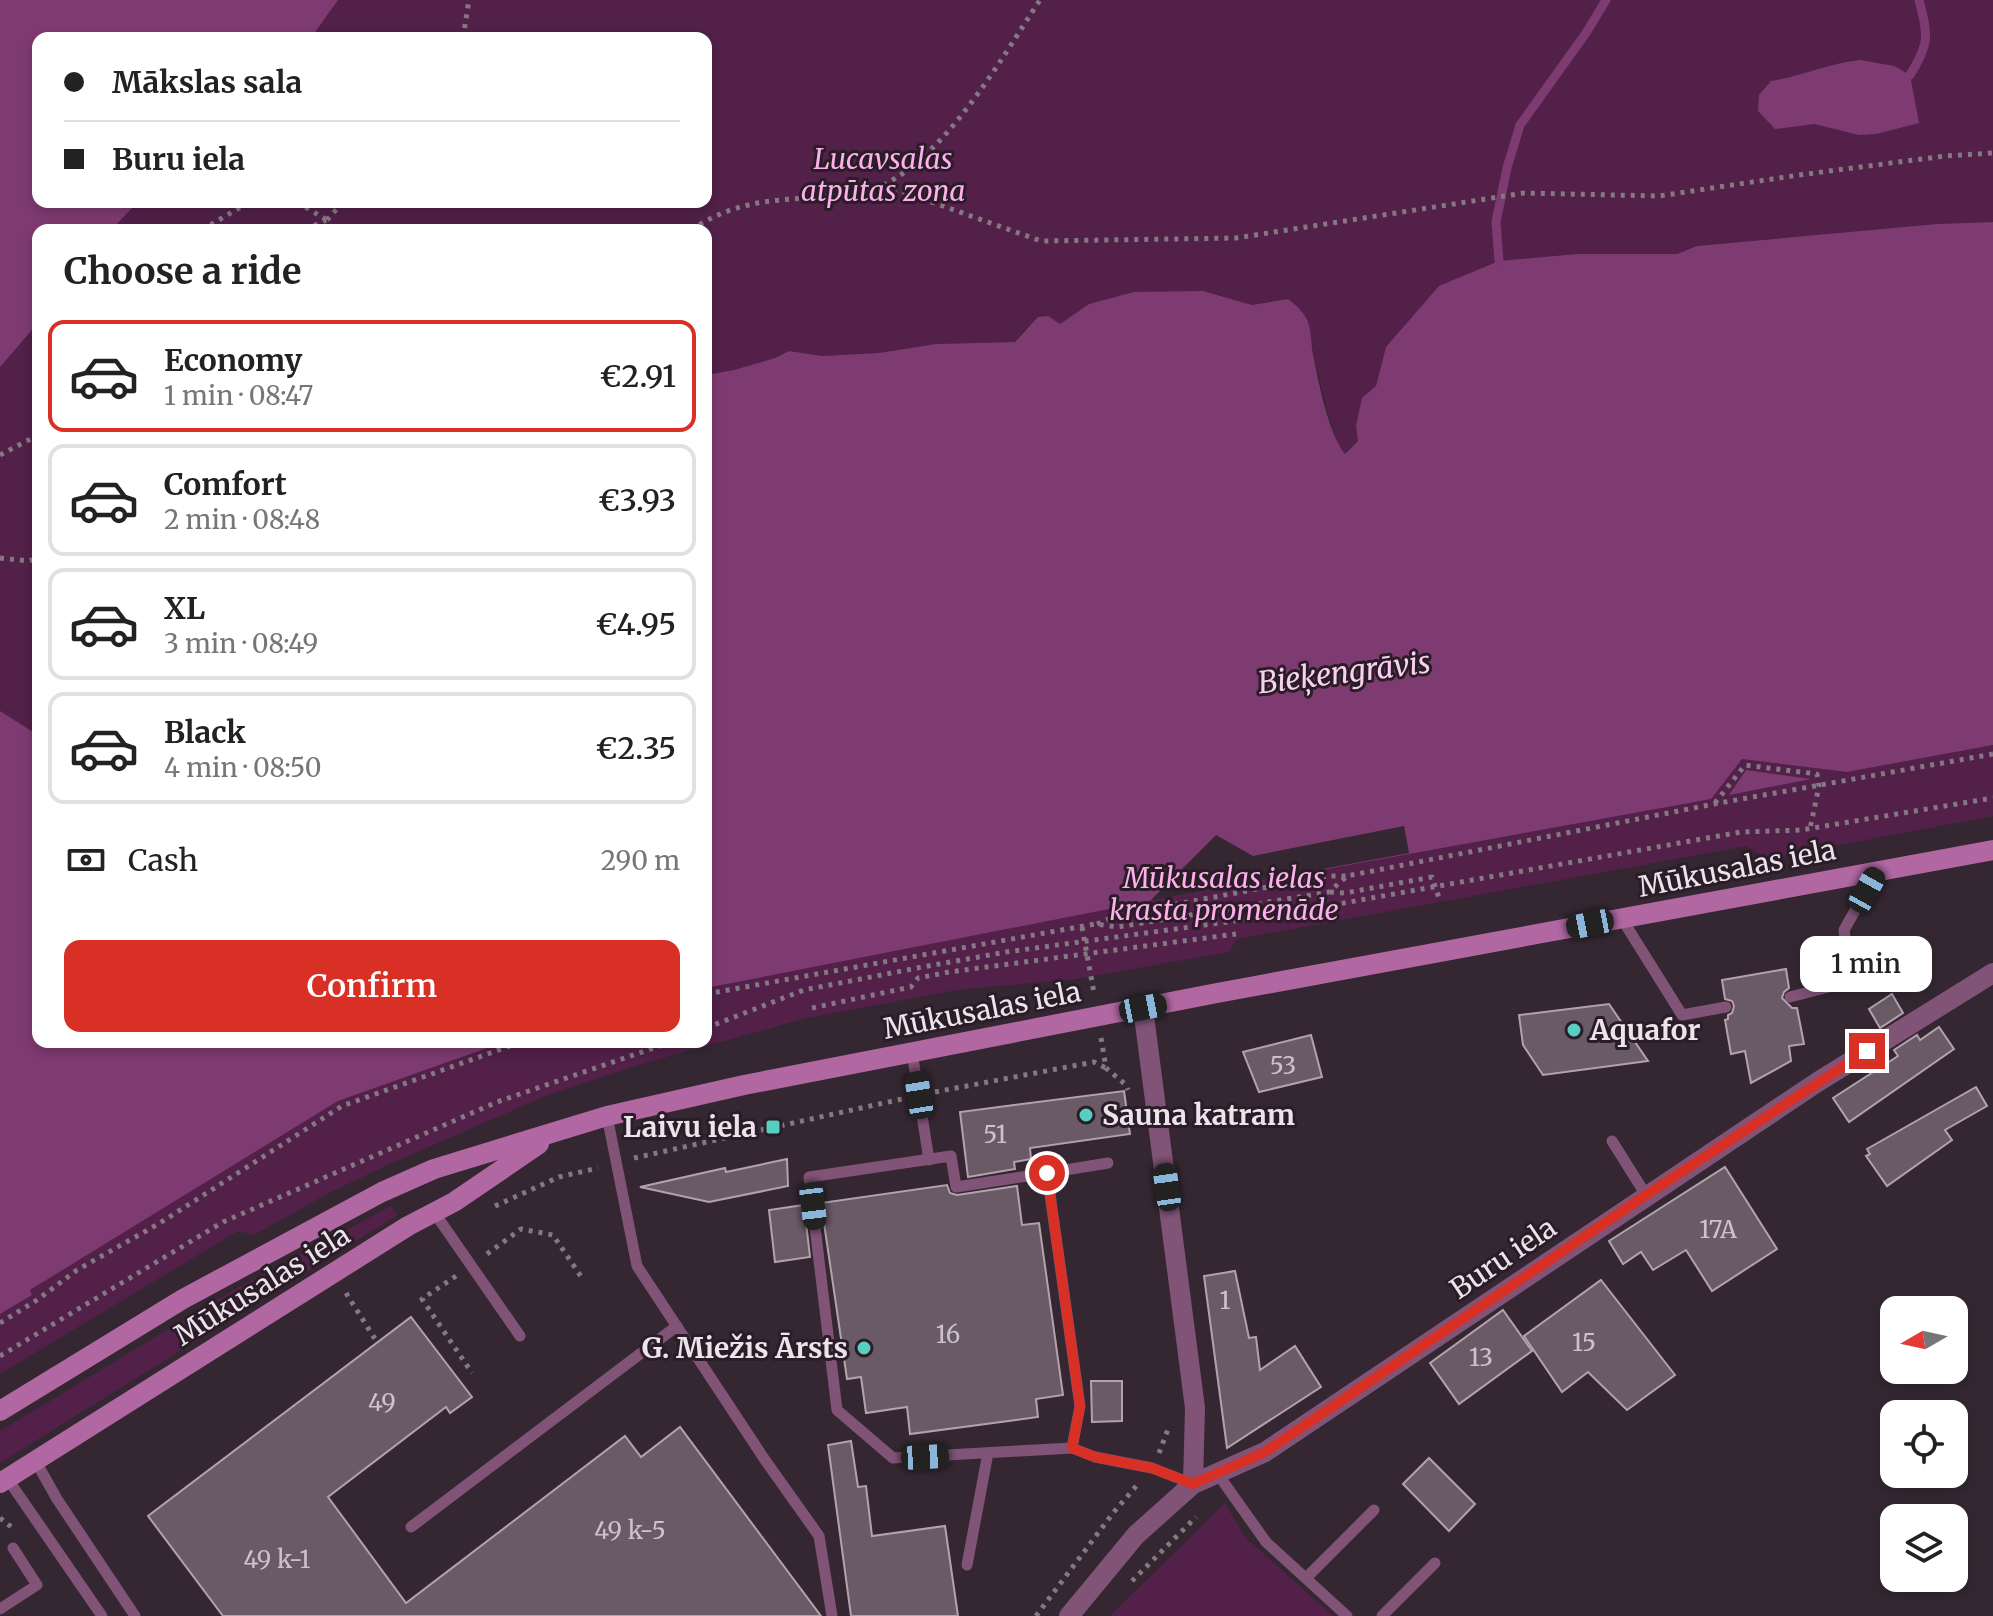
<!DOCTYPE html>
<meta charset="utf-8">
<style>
body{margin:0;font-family:Merriweather,serif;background:#f2f2f2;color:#222;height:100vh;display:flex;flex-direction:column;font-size:30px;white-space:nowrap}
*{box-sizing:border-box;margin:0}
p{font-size:26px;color:#767676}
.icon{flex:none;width:44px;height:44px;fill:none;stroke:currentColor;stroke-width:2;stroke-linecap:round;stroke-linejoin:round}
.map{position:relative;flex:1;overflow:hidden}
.drawer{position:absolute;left:32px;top:224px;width:680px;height:824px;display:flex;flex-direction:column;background:#fff;border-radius:16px;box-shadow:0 4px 12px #0003}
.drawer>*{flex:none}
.hud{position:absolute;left:32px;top:32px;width:680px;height:176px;border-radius:16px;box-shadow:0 4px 12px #0003;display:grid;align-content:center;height:176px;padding:0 32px;background:#fff}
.needle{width:52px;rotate:261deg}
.tools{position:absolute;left:1880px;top:1296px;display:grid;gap:16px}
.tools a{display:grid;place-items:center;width:88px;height:88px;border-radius:16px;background:#fff;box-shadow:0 4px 12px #0003;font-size:40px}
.end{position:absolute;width:36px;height:36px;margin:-18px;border:10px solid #d93025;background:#fff;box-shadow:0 0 0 4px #fff}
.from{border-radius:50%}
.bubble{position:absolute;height:56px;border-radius:16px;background:#fff;box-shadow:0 4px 12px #0003;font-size:26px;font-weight:600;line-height:56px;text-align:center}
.car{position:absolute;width:24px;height:48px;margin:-24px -12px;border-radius:10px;box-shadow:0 0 6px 2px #0007;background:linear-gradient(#222 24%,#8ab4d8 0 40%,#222 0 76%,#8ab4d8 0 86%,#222 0)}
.hud b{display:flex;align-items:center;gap:28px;height:76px;font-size:30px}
.hud b+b{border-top:2px solid #e0e0e0}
.hud i{width:20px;height:20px;background:#222}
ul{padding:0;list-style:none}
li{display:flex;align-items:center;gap:24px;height:112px;margin:0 16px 12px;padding:0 16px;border:4px solid #e0e0e0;border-radius:16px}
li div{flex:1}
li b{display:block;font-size:30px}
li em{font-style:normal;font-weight:600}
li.selected{border-color:#d93025}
li>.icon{width:72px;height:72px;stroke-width:1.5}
h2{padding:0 32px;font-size:36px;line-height:96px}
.pay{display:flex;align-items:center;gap:20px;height:88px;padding:0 32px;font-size:30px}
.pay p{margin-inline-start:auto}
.button{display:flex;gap:16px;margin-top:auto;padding:16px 32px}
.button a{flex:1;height:92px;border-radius:16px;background:#d93025;color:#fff;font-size:32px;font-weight:600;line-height:92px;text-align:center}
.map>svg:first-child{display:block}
</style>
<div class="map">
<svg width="1993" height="1616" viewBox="0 0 1993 1616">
<rect width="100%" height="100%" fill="#342731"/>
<g fill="#522049">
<path d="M338 0H1993V222L1937 224 1697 246 1678 254H1577L1499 261 1386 347 1376 386 1356 426 1358 441 1344 454 1338 444 1328 414 1314 358 1308 322 1288 299 1252 305 1203 291 1089 304 1060 324 1024 330 1015 342 936 344 879 353 822 356 789 351 775 358 734 370 706 375V230H111L138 202H706V38H311Z"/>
<path d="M38 323V735L0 711V367Z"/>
<path d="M1993 745V816L1761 860 1760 855 1747 846 1237 939 1229 952 1076 979 957 990 807 1018 638 1065 543 1097 392 1163 329 1193 254 1235 238 1231 0 1374V1314L32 1295 30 1290 338 1101 504 1042H706V988L1742 759 1847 772Z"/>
<path d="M391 1206 398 1215 0 1463V1431L235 1289Z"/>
<path d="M1225 1503 1245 1537 1333 1616H1110Z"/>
</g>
<g fill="#7e3b71">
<path d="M0 0H338L311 38H38V202H138L111 230H38V323L0 367Z"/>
<path d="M1860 60 1894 66 1910 75 1919 123 1876 134 1859 135 1815 124 1775 129 1758 111 1759 95 1771 81C1802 76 1830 63 1860 60Z"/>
<path d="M1993 222V745L1847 772 1742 759 1711 799 1150 901 706 988V375L734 370 775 358 789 351 822 356 879 353 936 344 1015 342 1038 317 1048 316 1060 324 1089 304 1134 292 1203 291 1252 305 1288 299C1297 306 1304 312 1308 322 1312 334 1311 348 1314 359 1319 385 1329 434 1345 454L1358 441 1356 426 1362 398 1376 386 1386 347 1439 286 1499 261 1577 254H1677L1697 246 1937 224Z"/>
<path d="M0 711 38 735V1042H504L338 1101 30 1290 32 1295 0 1314Z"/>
<path d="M1746 770 1811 779 1729 795Z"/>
</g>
<path fill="#342731" d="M1404 826 1409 853 1150 901 1216 835 1253 856Z"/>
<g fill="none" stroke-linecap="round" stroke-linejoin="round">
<g stroke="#7e3b71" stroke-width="9">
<path d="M1910 75C1930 43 1928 36 1919 0"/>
<path d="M1499 261 1496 222 1507 168 1520 125 1586 33 1606 0"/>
</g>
</g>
<g fill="#6a5a66" stroke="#b3a2ae" stroke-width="2">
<path d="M1786 969 1789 988 1784 992 1782 998 1792 1008H1797L1804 1044 1789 1046 1791 1061 1751 1083 1745 1051 1731 1054 1725 1020 1728 1019V1015L1732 1013 1734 1006 1732 1001 1725 999 1722 980Z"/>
<path d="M1892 994 1903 1013 1880 1028 1869 1009Z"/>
<path d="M1609 1004 1648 1061 1543 1075 1523 1045 1519 1015Z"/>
<path d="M1939 1027 1954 1049 1849 1122 1833 1098 1898 1056 1894 1050 1917 1035 1920 1040Z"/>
<path d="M1311 1035 1322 1077 1259 1092 1243 1052Z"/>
<path d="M1976 1087 1987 1106 1945 1130 1952 1140 1887 1186 1866 1156 1870 1154 1867 1149Z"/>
<path d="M1124 1091 1130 1134 1030 1148 1031 1159 1014 1162 1015 1169 968 1177 960 1112Z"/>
<path d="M787 1159 788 1186 709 1202 640 1187 725 1168 726 1172Z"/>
<path d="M1725 1167 1777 1249 1712 1291 1686 1250 1653 1270 1641 1252 1623 1264 1609 1241Z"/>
<path d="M947 1185 950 1193 957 1195 1017 1186 1022 1225 1039 1223 1063 1395 1036 1399 1038 1417 910 1434 907 1407 866 1413 861 1377 847 1379 821 1203Z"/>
<path d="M804 1205 810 1257 775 1262 769 1210Z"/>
<path d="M1235 1271 1249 1338 1256 1337 1260 1370 1295 1346 1321 1387 1227 1448 1204 1276Z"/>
<path d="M1601 1280 1675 1375 1627 1410 1588 1372 1562 1392 1524 1336Z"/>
<path d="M1503 1310 1532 1351 1459 1404 1430 1363Z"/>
<path d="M411 1317 472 1397 450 1413 446 1407 328 1497 406 1603 625 1436 641 1457 680 1427 821 1616H223L148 1516Z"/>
<path d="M1091 1381H1122V1421L1092 1422Z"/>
<path d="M851 1441 858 1487 866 1486 872 1536 945 1526 958 1616H851L828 1445Z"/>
<path d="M1429 1458 1475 1504 1449 1531 1403 1484Z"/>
</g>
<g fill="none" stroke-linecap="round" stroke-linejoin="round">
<g stroke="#847982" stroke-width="5" stroke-dasharray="4 6" stroke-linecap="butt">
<path d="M463 38 469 0"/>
<path d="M884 185 1041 241 1236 238 1524 193 1659 196 1799 175 1945 156 1993 153"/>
<path d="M297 202 327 220"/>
<path d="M202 230 249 202"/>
<path d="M305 230 326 220"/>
<path d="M326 230 327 220 343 202"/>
<path d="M691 230C746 193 793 202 855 194 932 183 1000 60 1040 0"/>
<path d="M0 455 38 435"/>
<path d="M0 558 29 561 38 558"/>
<path d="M1715 803 1745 765 1817 774 1819 786 1810 829"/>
<path d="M1330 892 1345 893 1432 877 1439 898"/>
<path d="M1097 924 1118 915 1327 876H1346"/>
<path d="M1082 927 1094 993"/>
<path d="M706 994 1095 924 1118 927 1329 892 1347 876 1714 804 1993 754"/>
<path d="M812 1008 911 987 918 978 949 972 1236 934"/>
<path d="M706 1028 804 990 917 968 1006 952 1271 916 1741 832 1801 830 1993 798"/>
<path d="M1101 1038 1106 1068 1126 1085 1128 1090"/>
<path d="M935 1092 1094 1062 1106 1068"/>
<path d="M634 1158 902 1099"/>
<path d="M495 1206 559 1177 598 1168"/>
<path d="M487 1254 521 1229 553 1235 582 1278"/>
<path d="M456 1276 422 1299 472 1373"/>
<path d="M346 1293 375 1339"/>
<path d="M0 1323 37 1300 77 1270 160 1223 342 1106 521 1042"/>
<path d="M0 1356 223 1222 497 1102 671 1042"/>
<path d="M1159 1453 1168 1429"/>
<path d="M0 1518 14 1529"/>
<path d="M1132 1581 1196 1517"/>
<path d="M1036 1616 1113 1513 1138 1484"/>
</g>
<g stroke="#815377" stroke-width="11">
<path d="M1622 919 1682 1015 1726 1007"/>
<path d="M1790 997 1840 984 1847 953 1844 930 1878 870"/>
<path d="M912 1052 929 1160"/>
<path d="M607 1116 637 1266 765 1460 819 1536 832 1616"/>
<path d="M1612 1141 1646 1195"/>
<path d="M1047 1173 1108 1163"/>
<path d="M434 1212 520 1336"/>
<path d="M1072 1448 1080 1406 1047 1173 956 1187 951 1156 809 1177 837 1410 893 1458 1072 1448 1095 1457 1152 1468 1193 1484"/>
<path d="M35 1460 57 1499 135 1616"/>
<path d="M1217 1473 1266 1542 1347 1616"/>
<path d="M7 1478 102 1616"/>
<path d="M411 1527 677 1326"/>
<path d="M967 1565 988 1453"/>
<path d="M1306 1578 1374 1510"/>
<path d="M0 1609 37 1585 13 1548"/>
<path d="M1382 1616 1435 1563"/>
</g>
<g stroke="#815377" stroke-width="20">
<path d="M1143 1008 1195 1408 1193 1484"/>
<path d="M1069 1616 1136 1535 1193 1484 1265 1452 1816 1083 1993 973"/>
</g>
<g stroke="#b167a2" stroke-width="20">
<path d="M0 1411 183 1299 382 1192 434 1169 607 1116 744 1085 1217 993 1993 850"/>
<path d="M0 1483 408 1226 454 1202 539 1144"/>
</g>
</g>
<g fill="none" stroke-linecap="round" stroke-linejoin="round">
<path stroke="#d93025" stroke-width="10" d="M1047 1173 1080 1406 1072 1448 1095 1457 1152 1468 1193 1484 1265 1452 1646 1195 1867 1051"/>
</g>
<g fill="#58cec0" stroke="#2a1d27" stroke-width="3">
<circle cx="1574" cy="1030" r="8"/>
<circle cx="1086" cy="1115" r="8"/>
<rect x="765" y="1119" width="16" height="16" rx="4"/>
<circle cx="864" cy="1348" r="8"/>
</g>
<g text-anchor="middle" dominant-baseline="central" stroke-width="6" stroke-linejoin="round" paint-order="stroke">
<g font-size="24" fill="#ccc2ca">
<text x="1283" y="1065">53</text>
<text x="995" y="1134">51</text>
<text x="1718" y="1229">17A</text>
<text x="1225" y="1300">1</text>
<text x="948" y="1334">16</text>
<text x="1584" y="1342">15</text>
<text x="1481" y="1357">13</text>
<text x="382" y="1402">49</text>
<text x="630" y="1530">49 k-5</text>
<text x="277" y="1559">49 k-1</text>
</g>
<g font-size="28" font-style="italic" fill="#feb0ec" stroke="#2a1d27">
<text x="883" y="159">Lucavsalas<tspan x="883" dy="32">atpūtas zona</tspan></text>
<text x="1224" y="878">Mūkusalas ielas<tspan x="1224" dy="32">krasta promenāde</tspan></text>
</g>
<g font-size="28" fill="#ede4eb" stroke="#2a1d27">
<text transform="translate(1737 868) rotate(-11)">Mūkusalas iela</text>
<text transform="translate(982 1010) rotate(-11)">Mūkusalas iela</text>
<text transform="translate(1503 1258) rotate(-34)">Buru iela</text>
<text transform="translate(262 1285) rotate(-32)">Mūkusalas iela</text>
</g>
<g font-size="28" font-weight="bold" fill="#ede4eb" stroke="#2a1d27" text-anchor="start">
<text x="1590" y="1030">Aquafor</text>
<text x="1102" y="1115">Sauna katram</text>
<text x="757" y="1127" text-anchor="end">Laivu iela</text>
<text x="848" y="1348" text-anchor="end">G. Miežis Ārsts</text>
</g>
<g font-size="30" font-style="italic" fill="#f8d1ef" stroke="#2a1d27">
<text transform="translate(1344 672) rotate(-7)">Bieķengrāvis</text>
</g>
</g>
</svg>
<div class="tools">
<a><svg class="needle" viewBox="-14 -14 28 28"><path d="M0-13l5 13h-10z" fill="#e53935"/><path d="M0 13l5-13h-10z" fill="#767676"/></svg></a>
<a><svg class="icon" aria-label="locate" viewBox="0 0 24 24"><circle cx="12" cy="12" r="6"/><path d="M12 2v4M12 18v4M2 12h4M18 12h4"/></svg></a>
<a><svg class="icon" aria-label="layers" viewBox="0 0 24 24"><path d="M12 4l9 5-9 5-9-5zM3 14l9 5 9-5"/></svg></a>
</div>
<i class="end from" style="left:1047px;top:1173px"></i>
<i class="end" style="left:1867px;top:1051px"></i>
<div class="bubble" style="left:1800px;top:936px;width:132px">1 min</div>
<i class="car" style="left:1867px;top:890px;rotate:29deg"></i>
<i class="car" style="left:1590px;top:924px;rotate:259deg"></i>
<i class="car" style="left:1143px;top:1008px;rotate:79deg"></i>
<i class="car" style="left:919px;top:1095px;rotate:351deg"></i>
<i class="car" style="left:1167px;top:1187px;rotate:352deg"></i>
<i class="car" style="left:813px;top:1206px;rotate:173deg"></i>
<i class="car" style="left:925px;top:1457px;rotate:87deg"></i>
<div class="hud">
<b><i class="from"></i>Mākslas sala</b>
<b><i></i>Buru iela</b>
</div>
<section class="drawer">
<h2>Choose a ride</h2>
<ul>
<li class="selected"><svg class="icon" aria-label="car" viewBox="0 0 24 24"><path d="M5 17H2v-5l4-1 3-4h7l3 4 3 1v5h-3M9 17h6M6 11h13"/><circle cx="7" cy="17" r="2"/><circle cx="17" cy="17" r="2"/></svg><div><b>Economy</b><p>1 min · 08:47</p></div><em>€2.91</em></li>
<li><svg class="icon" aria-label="car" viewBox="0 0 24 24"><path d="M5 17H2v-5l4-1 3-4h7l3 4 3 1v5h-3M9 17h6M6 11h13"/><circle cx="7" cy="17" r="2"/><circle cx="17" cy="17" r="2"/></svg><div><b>Comfort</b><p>2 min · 08:48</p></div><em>€3.93</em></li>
<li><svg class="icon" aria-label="car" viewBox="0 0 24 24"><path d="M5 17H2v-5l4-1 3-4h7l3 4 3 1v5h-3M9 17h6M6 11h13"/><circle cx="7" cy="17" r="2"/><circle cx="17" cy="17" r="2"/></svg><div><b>XL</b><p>3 min · 08:49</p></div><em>€4.95</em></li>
<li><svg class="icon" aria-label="car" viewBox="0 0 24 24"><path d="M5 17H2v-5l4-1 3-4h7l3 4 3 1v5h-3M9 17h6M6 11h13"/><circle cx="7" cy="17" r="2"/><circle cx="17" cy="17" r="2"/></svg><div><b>Black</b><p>4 min · 08:50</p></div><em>€2.35</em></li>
</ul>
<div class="pay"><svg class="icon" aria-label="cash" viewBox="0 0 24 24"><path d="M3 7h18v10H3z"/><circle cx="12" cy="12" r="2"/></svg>Cash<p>290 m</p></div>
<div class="button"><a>Confirm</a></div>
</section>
</div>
